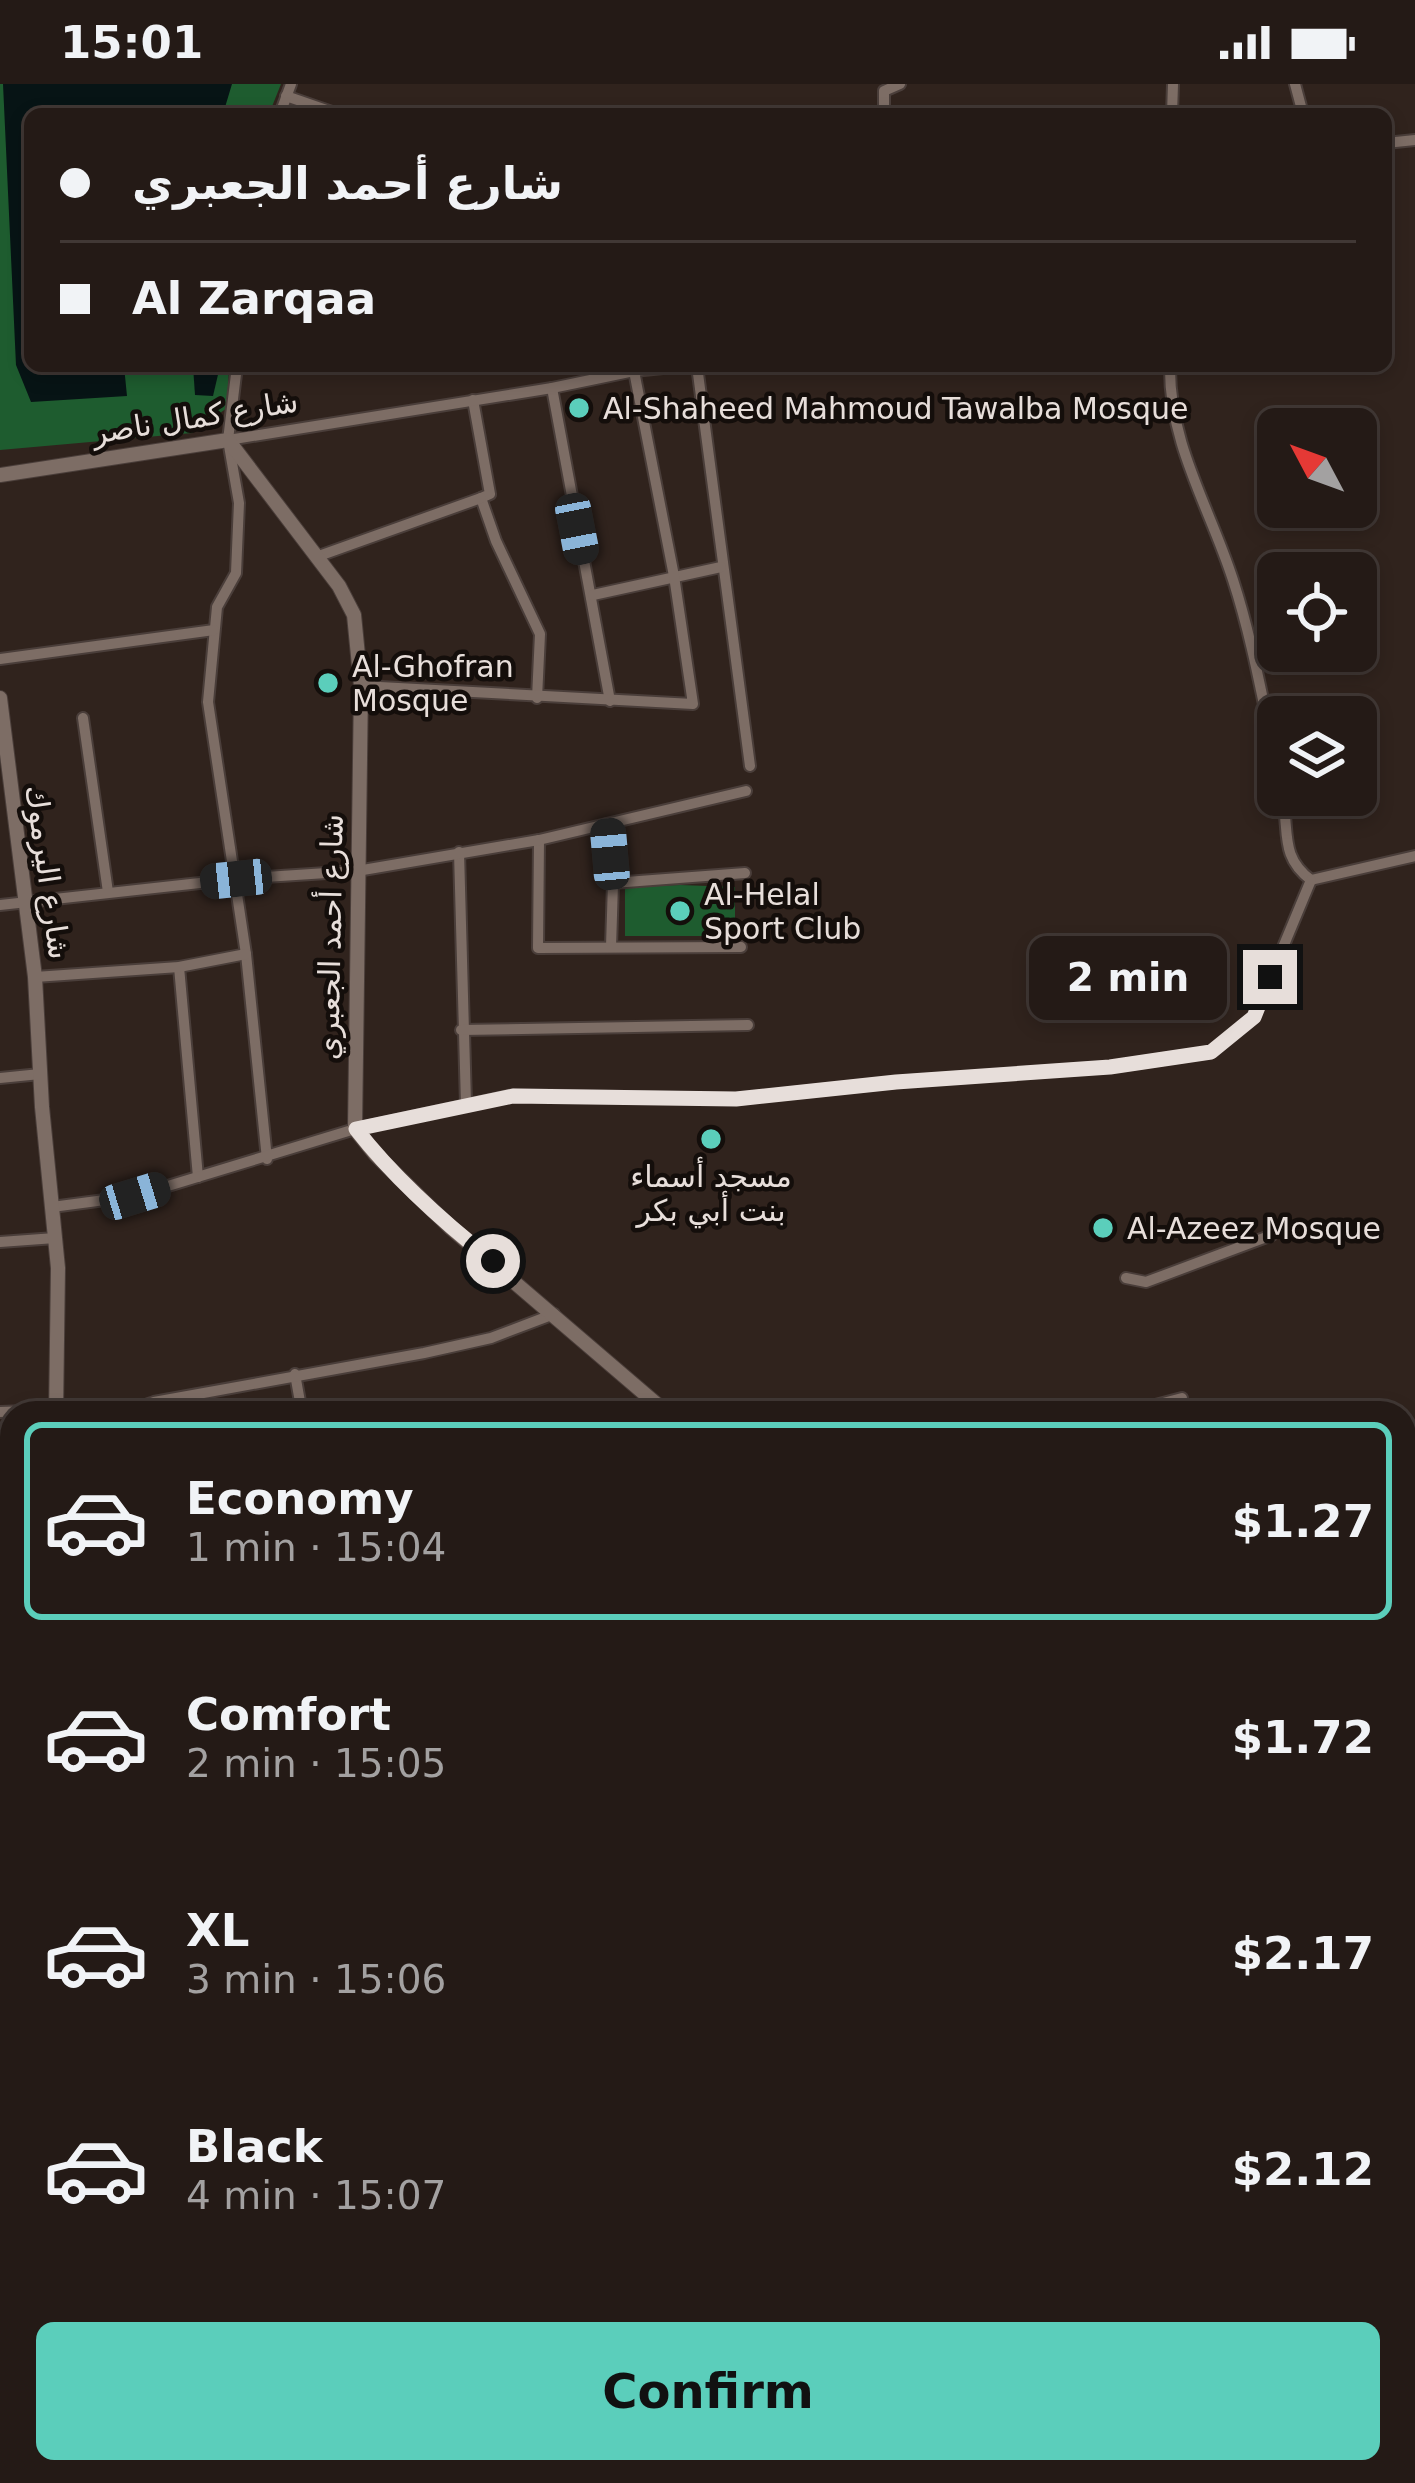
<!DOCTYPE html>
<meta charset="utf-8">
<style>
body{margin:0;font-family:"DejaVu Sans",Vazirmatn,sans-serif;background:#2c231f;color:#f1f3f6;height:100vh;display:flex;flex-direction:column;font-size:45px;white-space:nowrap}
*{box-sizing:border-box;margin:0}
p{font-size:39px;color:#a3a1a1}
.icon{flex:none;width:66px;height:66px;fill:none;stroke:currentColor;stroke-width:2;stroke-linecap:round;stroke-linejoin:round}
.map{position:relative;flex:1;overflow:hidden}
.sheet{position:absolute;left:0px;top:1317px;width:1416px;height:1083px;display:flex;flex-direction:column;background:#241a16;border-radius:36px 36px 0 0;box-shadow:0 6px 18px #0003,0 0 0 3px #413835}
.sheet>*{flex:none}
.guide{position:absolute;left:24px;top:24px;width:1368px;height:264px;border-radius:18px;box-shadow:0 6px 18px #0003,0 0 0 3px #413835;display:grid;align-content:center;height:264px;padding:0 36px;background:#241a16}
.needle{width:78px;rotate:311deg}
.controls{position:absolute;left:1257px;top:324px;display:grid;gap:24px}
.controls a{display:grid;place-items:center;width:120px;height:120px;border-radius:18px;background:#241a16;box-shadow:0 6px 18px #0003,0 0 0 3px #413835;font-size:60px}
.end{position:absolute;width:54px;height:54px;margin:-27px;border:15px solid #e7deda;background:#111;box-shadow:0 0 0 6px #111}
.from{border-radius:50%}
.bubble{position:absolute;height:84px;border-radius:18px;background:#241a16;box-shadow:0 6px 18px #0003,0 0 0 3px #413835;font-size:39px;font-weight:800;line-height:84px;text-align:center}
.car{position:absolute;width:36px;height:72px;margin:-36px -18px;border-radius:15px;box-shadow:0 0 9px 3px #0007;background:linear-gradient(#222 24%,#8ab4d8 0 40%,#222 0 76%,#8ab4d8 0 86%,#222 0)}
.guide b{display:flex;align-items:center;gap:42px;height:114px;font-size:45px}
.guide b+b{border-top:3px solid #413835}
.guide i{width:30px;height:30px;background:#f1f3f6}
ul{padding:21px 0 0;list-style:none}
li{display:flex;align-items:center;gap:36px;height:198px;margin:0 24px 18px;padding:0 12px;border:6px solid transparent;border-radius:18px}
li div{flex:1}
li b{display:block;font-size:45px}
li em{font-style:normal;font-weight:800}
li.active{border-color:#5bcebb}
li>.icon{width:108px;height:108px;stroke-width:1.5}
.action{display:flex;gap:24px;margin-top:auto;padding:24px 36px}
.action a{flex:1;height:138px;border-radius:18px;background:#5bcebb;color:#111;font-size:48px;font-weight:800;line-height:138px;text-align:center}
.status{display:flex;justify-content:space-between;align-items:center;height:84px;padding:0 60px;background:#241a16;direction:ltr}
.status svg{height:33px;fill:currentColor}
.map>svg:first-child{display:block}
</style>
<div class="status"><b>15:01</b><svg viewBox="0 0 49 12"><path d="M0 12V9h3v3zM5 12V6h3v6zM10 12V3h3v9zM15 12V0h3v12zM26 1h20v11H26zM47 4h2v5h-2z"/></svg></div>
<div class="map">
<svg width="1415" height="2399" viewBox="0 0 1415 2399">
<rect width="100%" height="100%" fill="#30231d"/>
<g fill="#1e5c2f">
<path d="M0 0H281L269 30H30V282H229L227 324 192 349 0 366Z"/>
<path d="M680 801 735 803V852H625V803Z"/>
</g>
<g fill="#071415">
<path d="M3 0H232L223 30H30V282H124L127 312 31 318 16 281Z"/>
<path d="M193 282H220L213 312 195 311Z"/>
</g>
<g fill="none" stroke-linecap="round" stroke-linejoin="round">
<defs>
<g id="minor">
<path d="M1295 0 1303 30"/>
<path d="M286 12 338 30"/>
<path d="M280 30 291 0"/>
<path d="M884 30V7L900 0"/>
<path d="M1172 30 1173 0"/>
<path d="M1386 59 1415 56"/>
<path d="M237 282 228 356 239 419 236 489 217 523 208 618 246 870 267 1075"/>
<path d="M697 282 750 682"/>
<path d="M1170 282C1169 360 1210 424 1233 496 1253 557 1264 624 1278 687"/>
<path d="M552 304 610 617"/>
<path d="M473 316 490 410 481 414 496 457 540 550 537 614"/>
<path d="M228 356 552 304 634 287 682 282"/>
<path d="M316 473 481 414"/>
<path d="M593 511 721 483"/>
<path d="M0 575 214 546"/>
<path d="M361 602 693 620 674 492 634 287"/>
<path d="M83 634 108 808"/>
<path d="M1282 711C1290 747 1279 772 1311 796"/>
<path d="M607 740 613 799 611 863"/>
<path d="M539 756 538 864 741 863"/>
<path d="M459 768 466 1020"/>
<path d="M1311 796 1415 772"/>
<path d="M613 799 745 789"/>
<path d="M0 821 236 795 357 787 539 756 746 707"/>
<path d="M179 883 198 1093"/>
<path d="M35 893 179 883 246 870"/>
<path d="M461 946 748 941"/>
<path d="M0 994 40 990"/>
<path d="M52 1123 135 1112 355 1045 513 1011 737 1015 896 998 1110 983 1211 968 1254 933 1311 796"/>
<path d="M0 1158 55 1154"/>
<path d="M1126 1194 1146 1198 1272 1151"/>
<path d="M295 1290 302 1329"/>
<path d="M0 1328 56 1326"/>
<path d="M122 1329 154 1318 424 1269 491 1254 554 1230"/>
<path d="M1125 1329 1182 1314"/>
<path d="M1404 1416 1415 1412"/>
<path d="M1404 1472 1415 1469"/>
<path d="M0 1482H12"/>
<path d="M1404 1547 1415 1542"/>
<path d="M1404 1568 1415 1562"/>
<path d="M0 1658 12 1654"/>
<path d="M1404 1672 1415 1670"/>
<path d="M0 1713 12 1728"/>
<path d="M0 1773 12 1772"/>
<path d="M0 1793 12 1792"/>
<path d="M1404 1836 1415 1833"/>
<path d="M0 1956 12 1955"/>
<path d="M1404 1984 1415 1981"/>
<path d="M1404 2009 1410 2061"/>
<path d="M1404 2145 1415 2144"/>
<path d="M248 2388 343 2399"/>
<path d="M455 2388V2399"/>
<path d="M1179 2388 1190 2399"/>
<path d="M1246 2388V2399"/>
<path d="M1315 2388 1316 2399"/>
<path d="M194 2399 196 2388"/>
<path d="M846 2399V2388"/>
<path d="M976 2399 978 2388"/>
<path d="M1072 2399 1074 2388"/>
</g>
<g id="tertiary">
<path d="M0 391 228 356 339 502 354 531 361 602 355 1045 376 1071 451 1144 667 1329"/>
<path d="M0 614 35 893 42 1023 58 1184 56 1329"/>
<path d="M0 1579 12 1551"/>
<path d="M1404 2057 1410 2061 1415 2100"/>
<path d="M0 2068 12 2283"/>
<path d="M23 2388 24 2399"/>
</g>
</defs>
<use href="#minor" stroke="#4a3e3a" stroke-width="14"/>
<use href="#tertiary" stroke="#4a3e3a" stroke-width="16"/>
<use href="#minor" stroke="#7d6d65" stroke-width="10"/>
<use href="#tertiary" stroke="#7d6d65" stroke-width="14"/>
</g>
<g fill="none" stroke-linecap="round" stroke-linejoin="round">
<path stroke="#e7deda" stroke-width="15" d="M493 1177C443 1138 395 1095 356 1045L513 1012 736 1015 896 998 1110 983 1211 968 1254 933 1270 893"/>
</g>
<g fill="#5bcebb" stroke="#140e0b" stroke-width="4.5">
<circle cx="579" cy="324" r="12"/>
<circle cx="328" cy="599" r="12"/>
<circle cx="680" cy="827" r="12"/>
<circle cx="711" cy="1055" r="12"/>
<circle cx="1103" cy="1144" r="12"/>
</g>
<g text-anchor="middle" dominant-baseline="central" stroke-width="9" stroke-linejoin="round" paint-order="stroke">
<g font-size="30" fill="#e7deda" stroke="#140e0b" text-anchor="start">
<text x="603" y="324">Al-Shaheed Mahmoud Tawalba Mosque</text>
<text x="352" y="582">Al-Ghofran<tspan x="352" dy="34">Mosque</tspan></text>
<text x="704" y="810">Al-Helal<tspan x="704" dy="34">Sport Club</tspan></text>
<text x="711" y="1092" text-anchor="middle">مسجد أسماء<tspan x="711" dy="34">بنت أبي بكر</tspan></text>
<text x="1127" y="1144">Al-Azeez Mosque</text>
</g>
<g font-size="30" fill="#e7deda" stroke="#140e0b">
<text transform="translate(195 333) rotate(-9)">شارع كمال ناصر</text>
<text transform="translate(48 788) rotate(82)">شارع اليرموك</text>
<text transform="translate(330 853) rotate(-89)">شارع أحمد الجعبري</text>
</g>
</g>
</svg>
<div class="controls">
<a><svg class="needle" viewBox="-14 -14 28 28"><path d="M0-13l5 13h-10z" fill="#e53935"/><path d="M0 13l5-13h-10z" fill="#a3a1a1"/></svg></a>
<a><svg class="icon" aria-label="locate" viewBox="0 0 24 24"><circle cx="12" cy="12" r="6"/><path d="M12 2v4M12 18v4M2 12h4M18 12h4"/></svg></a>
<a><svg class="icon" aria-label="layers" viewBox="0 0 24 24"><path d="M12 4l9 5-9 5-9-5zM3 14l9 5 9-5"/></svg></a>
</div>
<i class="end from" style="left:493px;top:1177px"></i>
<i class="end" style="left:1270px;top:893px"></i>
<div class="bubble" style="left:1029px;top:852px;width:198px">2 min</div>
<i class="car" style="left:577px;top:445px;rotate:169deg"></i>
<i class="car" style="left:610px;top:770px;rotate:355deg"></i>
<i class="car" style="left:236px;top:795px;rotate:264deg"></i>
<i class="car" style="left:135px;top:1112px;rotate:73deg"></i>
<div class="guide">
<b><i class="from"></i>شارع أحمد الجعبري</b>
<b><i></i>Al Zarqaa</b>
</div>
<section class="sheet">
<ul>
<li class="active"><svg class="icon" aria-label="car" viewBox="0 0 24 24"><path d="M5 17H2v-5l4-1 3-4h7l3 4 3 1v5h-3M9 17h6M6 11h13"/><circle cx="7" cy="17" r="2"/><circle cx="17" cy="17" r="2"/></svg><div><b>Economy</b><p>1 min · 15:04</p></div><em>$1.27</em></li>
<li><svg class="icon" aria-label="car" viewBox="0 0 24 24"><path d="M5 17H2v-5l4-1 3-4h7l3 4 3 1v5h-3M9 17h6M6 11h13"/><circle cx="7" cy="17" r="2"/><circle cx="17" cy="17" r="2"/></svg><div><b>Comfort</b><p>2 min · 15:05</p></div><em>$1.72</em></li>
<li><svg class="icon" aria-label="car" viewBox="0 0 24 24"><path d="M5 17H2v-5l4-1 3-4h7l3 4 3 1v5h-3M9 17h6M6 11h13"/><circle cx="7" cy="17" r="2"/><circle cx="17" cy="17" r="2"/></svg><div><b>XL</b><p>3 min · 15:06</p></div><em>$2.17</em></li>
<li><svg class="icon" aria-label="car" viewBox="0 0 24 24"><path d="M5 17H2v-5l4-1 3-4h7l3 4 3 1v5h-3M9 17h6M6 11h13"/><circle cx="7" cy="17" r="2"/><circle cx="17" cy="17" r="2"/></svg><div><b>Black</b><p>4 min · 15:07</p></div><em>$2.12</em></li>
</ul>
<div class="action"><a>Confirm</a></div>
</section>
</div>
